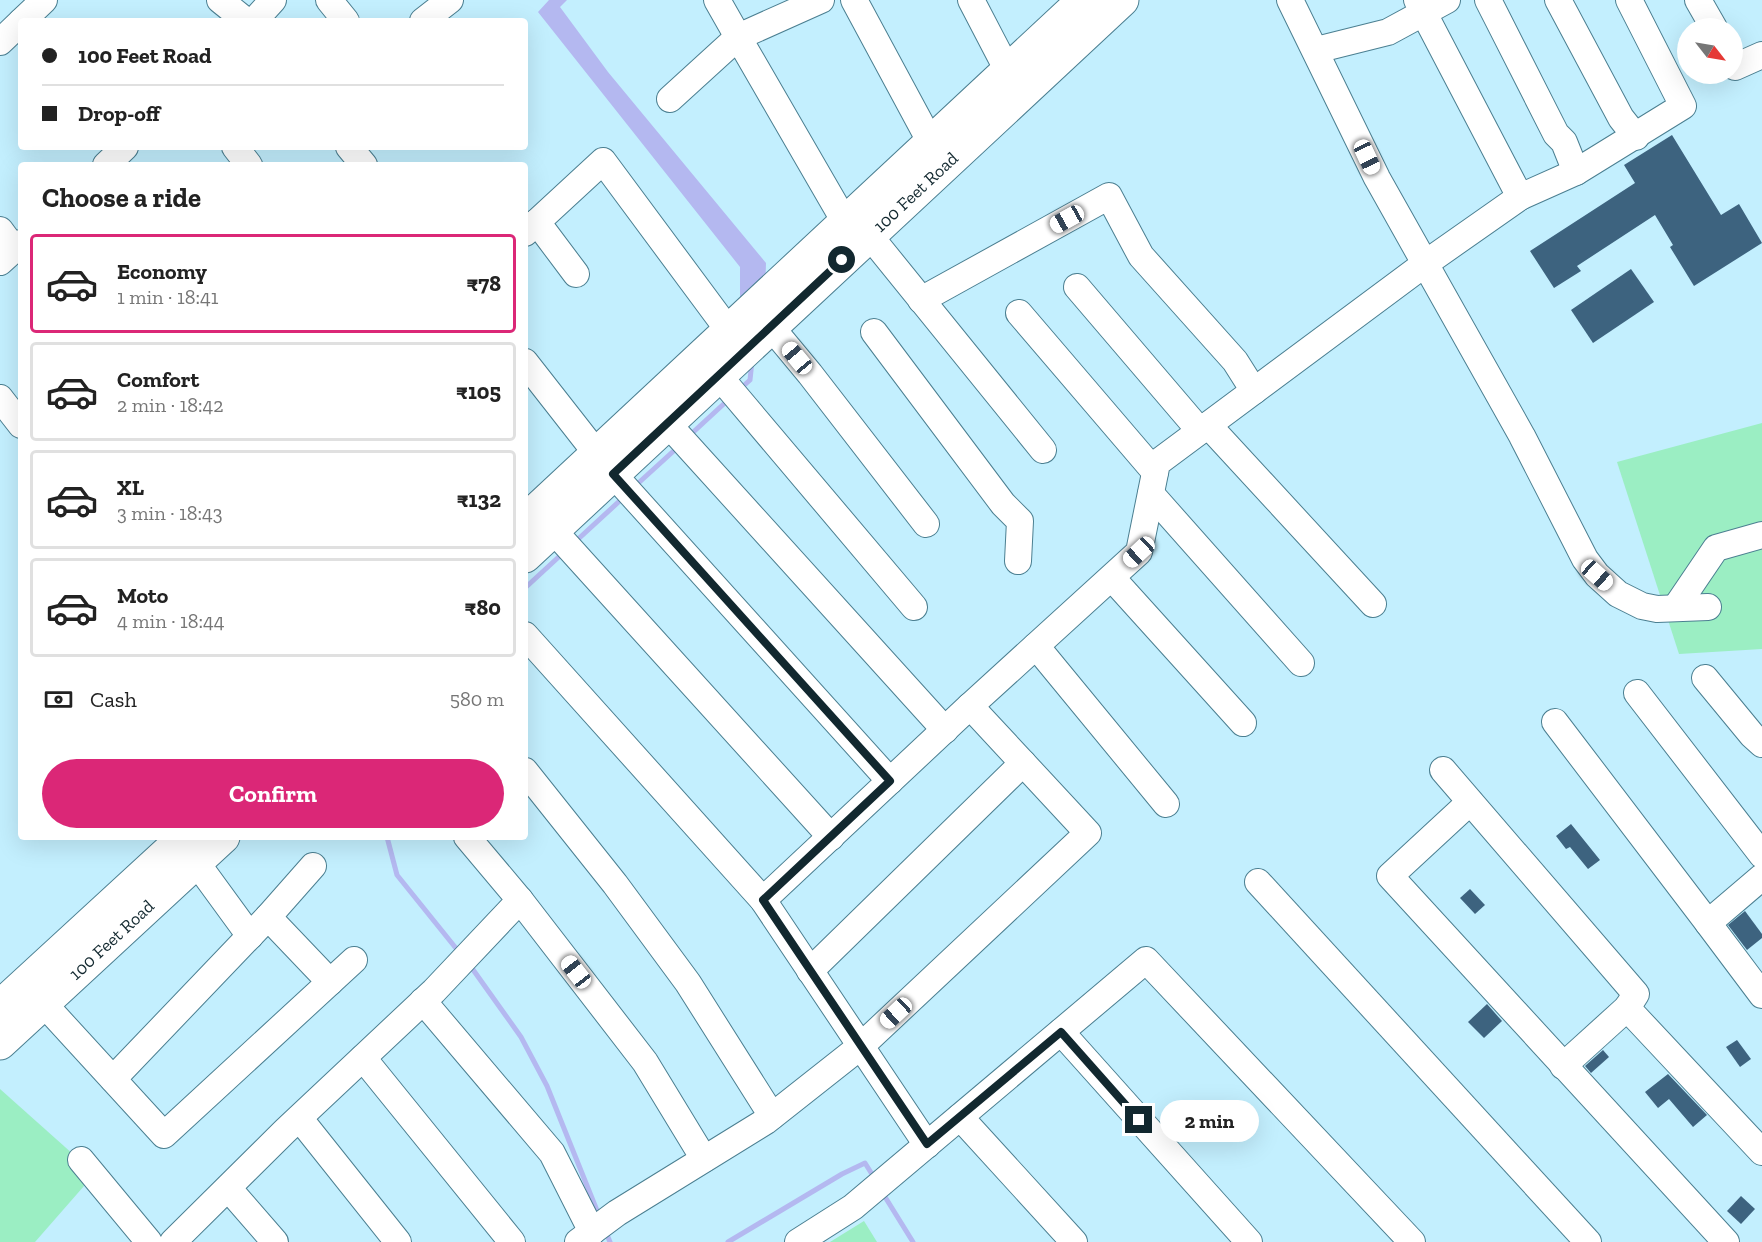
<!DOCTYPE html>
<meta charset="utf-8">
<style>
body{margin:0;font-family:"Zilla Slab",serif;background:#f2f2f2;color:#222;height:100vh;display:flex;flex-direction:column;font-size:22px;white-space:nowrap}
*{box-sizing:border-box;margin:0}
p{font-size:20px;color:#767676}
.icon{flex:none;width:33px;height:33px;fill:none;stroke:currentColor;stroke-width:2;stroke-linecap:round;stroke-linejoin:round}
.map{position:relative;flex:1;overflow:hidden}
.panel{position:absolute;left:18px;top:162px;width:510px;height:678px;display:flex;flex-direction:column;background:#fff;border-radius:6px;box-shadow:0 6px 24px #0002}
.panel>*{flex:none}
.hud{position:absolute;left:18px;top:18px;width:510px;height:132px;border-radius:6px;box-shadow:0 6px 24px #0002;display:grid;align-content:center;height:132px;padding:0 24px;background:#fff}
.needle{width:39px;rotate:121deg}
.fabs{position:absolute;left:1677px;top:18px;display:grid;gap:12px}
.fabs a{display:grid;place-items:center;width:66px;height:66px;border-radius:50%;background:#fff;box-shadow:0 6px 24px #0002;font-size:30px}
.end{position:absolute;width:27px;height:27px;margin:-14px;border:8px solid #12282f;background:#fff;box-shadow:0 0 0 3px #fff}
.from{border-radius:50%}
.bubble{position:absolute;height:42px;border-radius:21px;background:#fff;box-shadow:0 6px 24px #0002;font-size:20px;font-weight:700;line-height:42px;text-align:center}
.car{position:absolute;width:18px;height:36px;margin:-18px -9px;border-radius:8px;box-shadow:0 0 4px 2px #0007;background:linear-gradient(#fff 24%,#345 0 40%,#fff 0 76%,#345 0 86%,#fff 0)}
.hud b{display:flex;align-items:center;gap:21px;height:57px;font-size:22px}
.hud b+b{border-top:2px solid #e0e0e0}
.hud i{width:15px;height:15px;background:#222}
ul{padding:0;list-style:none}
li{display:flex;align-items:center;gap:18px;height:99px;margin:0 12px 9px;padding:0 12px;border:3px solid #e0e0e0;border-radius:6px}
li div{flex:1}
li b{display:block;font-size:22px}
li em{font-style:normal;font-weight:700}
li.active{border-color:#db2777}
li>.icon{width:54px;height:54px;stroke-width:1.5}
h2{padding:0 24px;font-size:27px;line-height:72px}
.pay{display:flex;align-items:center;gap:15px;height:66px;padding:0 24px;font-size:22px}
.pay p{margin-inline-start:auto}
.cta{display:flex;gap:12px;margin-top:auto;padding:12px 24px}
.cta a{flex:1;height:69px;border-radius:36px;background:#db2777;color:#fff;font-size:24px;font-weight:700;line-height:69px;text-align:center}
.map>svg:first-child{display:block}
</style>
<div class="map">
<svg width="1762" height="1242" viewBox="0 0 1762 1242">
<rect width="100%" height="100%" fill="#c3effe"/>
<g fill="#9beec3">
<path d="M1762 423V649L1679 654 1617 462Z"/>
<path d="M0 1089 74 1155 84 1186 35 1242H0Z"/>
<path d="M864 1221 877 1242H830Z"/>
</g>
<path fill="#b4b8f0" d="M549 0H567L560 7 608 72 766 263 763 356 740 378V267L538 12Z"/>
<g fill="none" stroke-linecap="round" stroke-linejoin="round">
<g stroke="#b4b8f0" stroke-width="5">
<path d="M740 389 750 380 752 361"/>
<path d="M689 436 728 400"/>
<path d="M634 487 678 447"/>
<path d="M575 542 625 496"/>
<path d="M525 588 563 553"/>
<path d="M387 837 397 875 459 952"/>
<path d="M469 964 521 1037 547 1086 600 1218"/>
<path d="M882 1192 913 1242"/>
<path d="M605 1230 610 1242"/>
<path d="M728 1242 842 1174 865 1163 875 1179"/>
</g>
</g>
<g fill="#3d637f">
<path d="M1672 135 1721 215 1739 204 1762 243 1694 286 1670 247 1673 245 1655 215 1577 266 1581 271 1554 288 1530 251 1635 183 1624 165Z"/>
<path d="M1631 269 1654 302 1593 343 1571 310Z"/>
<path d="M1571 824 1600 860 1588 869 1570 847 1566 849 1556 836Z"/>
<path d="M1470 889 1485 905 1475 914 1460 898Z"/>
<path d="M1745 911 1762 934V938L1747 950 1728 925Z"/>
<path d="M1487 1004 1502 1021 1484 1038 1468 1022Z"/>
<path d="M1737 1040 1751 1059 1740 1067 1726 1047Z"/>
<path d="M1603 1050 1609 1057 1591 1073 1585 1066Z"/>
<path d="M1668 1074 1707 1115 1693 1127 1669 1099 1658 1108 1645 1092Z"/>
<path d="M1741 1196 1755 1209 1741 1224 1727 1211Z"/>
</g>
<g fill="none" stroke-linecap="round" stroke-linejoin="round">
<defs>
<g id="minor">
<path d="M220 0 246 21"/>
<path d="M329 0 346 21"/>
<path d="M717 0 738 37 821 0"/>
<path d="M854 0 931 143"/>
<path d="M971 0 1008 71"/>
<path d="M1290 0 1377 178 1522 436 1585 559 1597 575 1618 594 1642 606 1657 609 1708 607"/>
<path d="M1417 0 1520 197"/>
<path d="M1488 0 1556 134 1564 142 1576 172"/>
<path d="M1558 0 1621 118 1636 137"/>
<path d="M1698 0 1714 28"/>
<path d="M22 21 44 0"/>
<path d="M254 21 273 0"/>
<path d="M423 21 450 0"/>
<path d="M0 42 21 22"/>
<path d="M1316 50 1388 32 1447 0"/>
<path d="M1732 63 1735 67 1762 55"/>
<path d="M670 99 738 37 845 222"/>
<path d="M235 147 249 165"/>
<path d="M349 147 364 165"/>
<path d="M106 165 125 147"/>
<path d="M537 222 576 274"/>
<path d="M0 230 14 249"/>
<path d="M525 233 603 161 729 331"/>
<path d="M869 235 1043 450"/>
<path d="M0 262 21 243"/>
<path d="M1077 287 1200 431"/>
<path d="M921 300 1109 196 1141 256 1235 361 1254 391"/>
<path d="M1019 313 1155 472"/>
<path d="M771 327 810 374 926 524"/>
<path d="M874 332 1003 504 1020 521 1018 561"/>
<path d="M525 362 597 454"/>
<path d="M718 375 914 607"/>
<path d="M0 398 21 425"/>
<path d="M667 423 945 730"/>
<path d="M1208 425 1373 604"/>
<path d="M613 474 890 781"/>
<path d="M1151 494 1301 663"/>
<path d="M553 530 831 837"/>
<path d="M1112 578 1243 723"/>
<path d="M1676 607 1716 548 1762 535"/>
<path d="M525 635 763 900 927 1145"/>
<path d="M1036 646 1166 804"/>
<path d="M1705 678 1752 735 1762 744"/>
<path d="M1637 693 1762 855"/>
<path d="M970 706 1139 552 1157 463 1426 263 1520 197 1576 172 1683 106 1629 0"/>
<path d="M1555 722 1708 923 1762 877"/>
<path d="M1443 770 1636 994 1627 1008 1762 1152"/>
<path d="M525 771 615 884 688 983 772 1116"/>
<path d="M1470 802 1390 876 1726 1242"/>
<path d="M196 862 250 936"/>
<path d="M1258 882 1588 1242"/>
<path d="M520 900 645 1062 704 1159"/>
<path d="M268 917 313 866"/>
<path d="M1708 923 1762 995"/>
<path d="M810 971 1023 763"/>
<path d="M423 1001 552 1153 592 1232"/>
<path d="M44 1004 164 1135 354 960"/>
<path d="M1061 1032 1249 1242"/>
<path d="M363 1058 512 1242"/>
<path d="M1563 1066 1627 1008"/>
<path d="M113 1079 268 917 330 982"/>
<path d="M960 1117 1074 1242"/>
<path d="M300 1119 398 1242"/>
<path d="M81 1160 149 1242"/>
<path d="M228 1188 275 1242"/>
<path d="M173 1242 285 1131 434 991 520 900 467 837"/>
<path d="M578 1242 617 1213 766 1121 861 1046 1088 833 970 706 763 900"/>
<path d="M798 1242 853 1207 1146 960 1412 1242"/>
</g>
<g id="major">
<path d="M525 521 1084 0"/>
<path id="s1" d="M525 556 1122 0"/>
<path d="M0 1007 185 837"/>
<path id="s2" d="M0 1043 223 837"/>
</g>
</defs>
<use href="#minor" stroke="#4b7f91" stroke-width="28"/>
<use href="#major" stroke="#4b7f91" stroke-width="35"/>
<use href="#minor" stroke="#fff" stroke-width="26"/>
<use href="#major" stroke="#fff" stroke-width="33"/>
</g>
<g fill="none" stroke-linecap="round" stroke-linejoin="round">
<path stroke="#12282f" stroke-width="8" d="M842 260 613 474 890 781 763 900 927 1144 1061 1032 1139 1120"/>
</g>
<g text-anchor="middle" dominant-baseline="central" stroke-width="6" stroke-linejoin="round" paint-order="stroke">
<g font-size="18" fill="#12282f" stroke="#c3effe">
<text stroke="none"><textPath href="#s1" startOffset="534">100 Feet Road</textPath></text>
<text stroke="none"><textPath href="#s2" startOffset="152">100 Feet Road</textPath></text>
</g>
</g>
</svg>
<div class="fabs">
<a><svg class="needle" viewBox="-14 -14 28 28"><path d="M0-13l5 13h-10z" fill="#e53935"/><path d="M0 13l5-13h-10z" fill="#767676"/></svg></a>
</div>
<i class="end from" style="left:842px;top:260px"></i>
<i class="end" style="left:1139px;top:1120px"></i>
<div class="bubble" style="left:1160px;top:1100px;width:99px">2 min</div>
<i class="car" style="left:1367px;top:157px;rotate:155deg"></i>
<i class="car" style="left:1067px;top:219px;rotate:241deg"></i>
<i class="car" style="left:797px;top:358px;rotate:320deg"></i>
<i class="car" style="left:1139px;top:552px;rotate:227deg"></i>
<i class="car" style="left:1597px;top:575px;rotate:132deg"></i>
<i class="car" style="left:576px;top:972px;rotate:322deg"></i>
<i class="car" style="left:896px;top:1013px;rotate:227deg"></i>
<div class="hud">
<b><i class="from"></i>100 Feet Road</b>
<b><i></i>Drop-off</b>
</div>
<section class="panel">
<h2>Choose a ride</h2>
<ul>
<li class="active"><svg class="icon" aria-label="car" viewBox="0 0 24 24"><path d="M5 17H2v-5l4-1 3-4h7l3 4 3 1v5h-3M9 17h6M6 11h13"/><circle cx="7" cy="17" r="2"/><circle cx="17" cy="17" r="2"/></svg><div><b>Economy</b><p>1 min · 18:41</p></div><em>₹78</em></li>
<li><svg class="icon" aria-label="car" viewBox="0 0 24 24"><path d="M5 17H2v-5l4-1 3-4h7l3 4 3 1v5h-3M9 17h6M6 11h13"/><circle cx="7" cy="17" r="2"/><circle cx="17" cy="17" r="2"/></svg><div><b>Comfort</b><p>2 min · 18:42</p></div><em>₹105</em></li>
<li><svg class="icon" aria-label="car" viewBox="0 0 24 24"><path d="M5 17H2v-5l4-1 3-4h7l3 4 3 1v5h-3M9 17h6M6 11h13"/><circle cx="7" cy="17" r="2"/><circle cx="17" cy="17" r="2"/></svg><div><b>XL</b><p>3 min · 18:43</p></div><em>₹132</em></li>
<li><svg class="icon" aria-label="car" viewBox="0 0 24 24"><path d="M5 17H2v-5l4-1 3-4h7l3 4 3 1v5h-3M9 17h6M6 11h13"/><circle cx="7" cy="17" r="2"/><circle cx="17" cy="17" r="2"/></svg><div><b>Moto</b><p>4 min · 18:44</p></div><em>₹80</em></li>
</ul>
<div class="pay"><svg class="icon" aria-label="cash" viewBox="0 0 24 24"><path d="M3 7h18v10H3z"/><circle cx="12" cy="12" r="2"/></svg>Cash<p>580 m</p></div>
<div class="cta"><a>Confirm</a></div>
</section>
</div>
